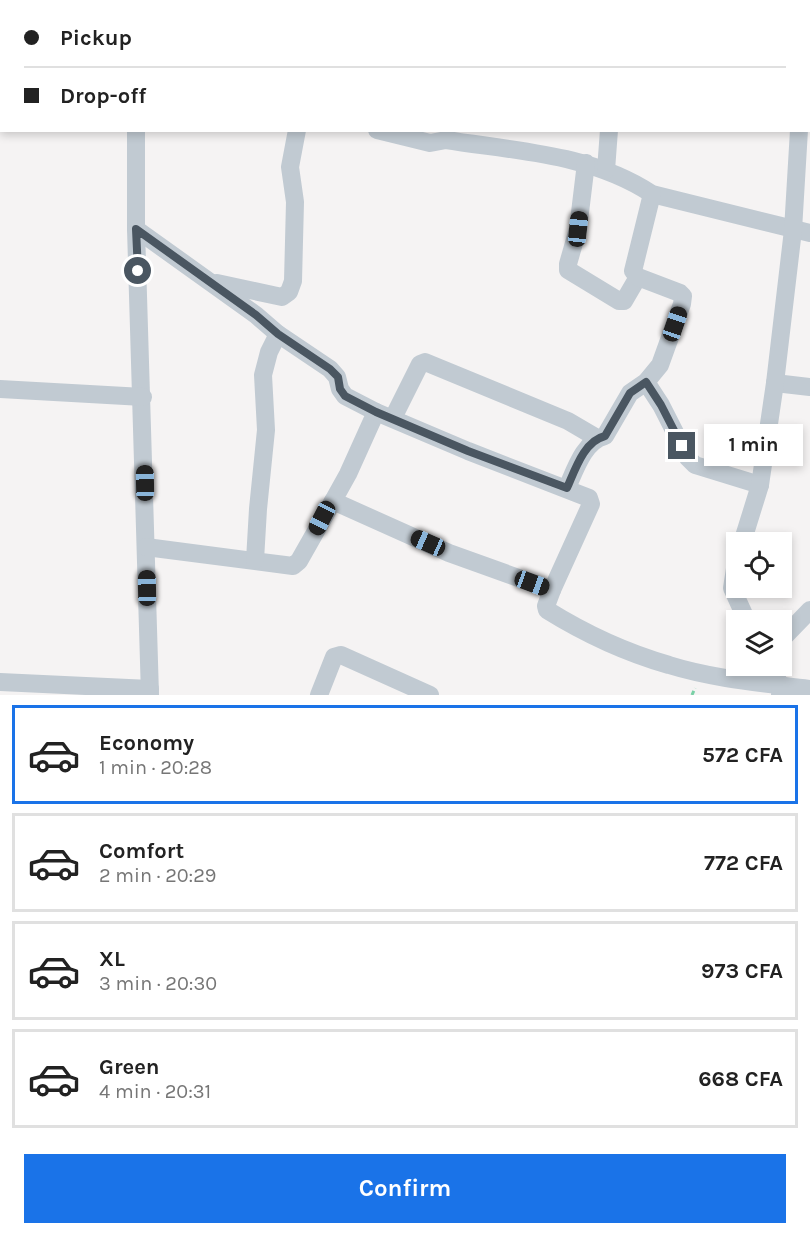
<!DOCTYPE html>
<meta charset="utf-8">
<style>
body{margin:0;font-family:Karla,sans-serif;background:#f2f2f2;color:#222;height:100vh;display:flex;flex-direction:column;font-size:22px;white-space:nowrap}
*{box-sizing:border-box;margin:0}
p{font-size:20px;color:#767676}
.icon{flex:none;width:33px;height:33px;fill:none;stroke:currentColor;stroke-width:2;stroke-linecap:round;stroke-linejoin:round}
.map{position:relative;height:695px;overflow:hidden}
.side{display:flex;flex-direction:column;background:#fff;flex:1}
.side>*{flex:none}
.banner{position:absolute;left:0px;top:0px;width:810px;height:132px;box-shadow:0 3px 9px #0003;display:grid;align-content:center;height:132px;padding:0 24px;background:#fff}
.controls{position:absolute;left:726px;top:532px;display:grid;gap:12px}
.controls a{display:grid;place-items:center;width:66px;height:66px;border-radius:0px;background:#fff;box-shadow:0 3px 9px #0003;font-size:30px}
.end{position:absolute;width:27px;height:27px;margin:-14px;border:8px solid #4a5661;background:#fff;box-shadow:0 0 0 3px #fff}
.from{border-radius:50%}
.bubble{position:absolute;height:42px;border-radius:0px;background:#fff;box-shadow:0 3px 9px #0003;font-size:20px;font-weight:700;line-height:42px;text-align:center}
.car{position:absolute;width:18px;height:36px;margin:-18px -9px;border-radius:8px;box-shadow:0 0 4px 2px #0007;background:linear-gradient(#222 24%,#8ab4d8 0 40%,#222 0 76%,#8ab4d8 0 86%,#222 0)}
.banner b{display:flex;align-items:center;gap:21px;height:57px;font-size:22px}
.banner b+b{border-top:2px solid #e0e0e0}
.banner i{width:15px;height:15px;background:#222}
ul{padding:10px 0 0;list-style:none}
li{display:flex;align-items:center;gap:18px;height:99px;margin:0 12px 9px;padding:0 12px;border:3px solid #e0e0e0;border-radius:0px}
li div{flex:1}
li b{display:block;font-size:22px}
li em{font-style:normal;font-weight:700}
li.selected{border-color:#1a73e8}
li>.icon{width:54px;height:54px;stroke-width:1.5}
.cta{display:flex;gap:12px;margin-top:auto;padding:12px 24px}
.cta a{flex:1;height:69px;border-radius:0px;background:#1a73e8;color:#fff;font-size:24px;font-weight:700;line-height:69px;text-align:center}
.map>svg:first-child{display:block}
</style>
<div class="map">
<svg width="810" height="695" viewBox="0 0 810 695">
<rect width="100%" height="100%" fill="#f5f3f3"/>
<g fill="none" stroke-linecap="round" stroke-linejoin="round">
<path stroke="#7ad0a6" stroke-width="3" stroke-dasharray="4.5 3" stroke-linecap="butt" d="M692 695 695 688"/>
<g stroke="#c1cad2" stroke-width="18">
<path d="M135 0V2"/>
<path d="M357 0 360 2"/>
<path d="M620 0V2"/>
<path d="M776 0 777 2"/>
<path d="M293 2V0"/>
<path d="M394 2V0"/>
<path d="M808 86H810"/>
<path d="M0 97H2"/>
<path d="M136 130V229L150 695"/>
<path d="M377 130 430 143 446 140C516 151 592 154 652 194L810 233"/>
<path d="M586 163 578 229 568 264V270L619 301H624L638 277"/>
<path d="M606 170 609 130"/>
<path d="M136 229 256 315 278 334 330 369 337 377 340 389 345 396 376 412 348 474 333 501 449 553 552 590 546 606 547 610C584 633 627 653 669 665 714 679 763 683 810 689"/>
<path d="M217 283 282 297 289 292 293 281 295 202 290 167 297 130"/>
<path d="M646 382 661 405 688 458 695 465 760 485"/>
<path d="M775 383 810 387"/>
<path d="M0 389 143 397"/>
<path d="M376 412 468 451 589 498 591 504 552 590"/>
<path d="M393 418 420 364 425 362 568 421 597 438"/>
<path d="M567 488C575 470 584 441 605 436L630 393 646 382 660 365 682 304 683 296 680 293 638 277 633 271 652 194"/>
<path d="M742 543 760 485 775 383 793 230 799 130"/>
<path d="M146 547 293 566 299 561 333 501"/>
<path d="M255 560 258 509 266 430 263 375 269 352 278 334"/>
<path d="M736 562 732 588 747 621"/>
<path d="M782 639 810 610"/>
<path d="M770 666 781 686 780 695"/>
<path d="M0 682 150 689"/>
<path d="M319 695 334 657 341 655 430 695"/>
</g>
</g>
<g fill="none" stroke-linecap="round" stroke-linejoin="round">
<path stroke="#4a5661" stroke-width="8" d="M138 271 136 229 256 315 278 334 330 369 338 377 340 389 345 396 376 412 468 451 567 488C575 470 584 441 605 436L630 393 646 382 661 405 682 446"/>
</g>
</svg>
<div class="controls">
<a><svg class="icon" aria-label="locate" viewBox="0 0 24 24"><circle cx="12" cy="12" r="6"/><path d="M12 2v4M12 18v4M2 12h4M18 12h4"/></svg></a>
<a><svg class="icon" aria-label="layers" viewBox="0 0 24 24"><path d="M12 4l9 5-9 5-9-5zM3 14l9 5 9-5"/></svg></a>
</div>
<i class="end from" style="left:138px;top:271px"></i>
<i class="end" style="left:682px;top:446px"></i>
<div class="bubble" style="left:704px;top:424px;width:99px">1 min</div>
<i class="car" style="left:578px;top:229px;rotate:6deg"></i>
<i class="car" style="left:675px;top:324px;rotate:19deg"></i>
<i class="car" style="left:145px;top:483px;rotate:359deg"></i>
<i class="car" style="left:322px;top:518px;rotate:207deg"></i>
<i class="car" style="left:428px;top:543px;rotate:294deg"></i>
<i class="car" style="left:532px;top:583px;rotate:110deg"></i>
<i class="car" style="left:147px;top:588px;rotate:359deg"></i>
<div class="banner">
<b><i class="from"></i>Pickup</b>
<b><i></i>Drop-off</b>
</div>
</div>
<section class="side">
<ul>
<li class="selected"><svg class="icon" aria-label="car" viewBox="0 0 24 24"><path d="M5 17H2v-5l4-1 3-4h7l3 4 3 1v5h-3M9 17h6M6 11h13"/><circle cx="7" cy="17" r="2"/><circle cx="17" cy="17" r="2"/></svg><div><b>Economy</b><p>1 min · 20:28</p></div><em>572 CFA</em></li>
<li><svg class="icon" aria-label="car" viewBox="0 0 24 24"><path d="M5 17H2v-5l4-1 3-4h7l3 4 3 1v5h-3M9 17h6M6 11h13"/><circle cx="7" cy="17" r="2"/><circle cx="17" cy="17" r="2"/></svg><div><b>Comfort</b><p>2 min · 20:29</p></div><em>772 CFA</em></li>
<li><svg class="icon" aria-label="car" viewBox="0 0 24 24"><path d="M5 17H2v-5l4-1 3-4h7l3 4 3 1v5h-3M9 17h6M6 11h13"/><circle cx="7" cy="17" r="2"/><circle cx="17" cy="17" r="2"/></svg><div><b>XL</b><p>3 min · 20:30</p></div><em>973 CFA</em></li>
<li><svg class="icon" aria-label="car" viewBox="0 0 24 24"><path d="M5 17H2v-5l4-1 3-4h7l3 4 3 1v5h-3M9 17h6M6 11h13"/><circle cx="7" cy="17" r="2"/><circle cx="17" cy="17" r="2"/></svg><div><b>Green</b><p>4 min · 20:31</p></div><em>668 CFA</em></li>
</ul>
<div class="cta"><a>Confirm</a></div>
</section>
